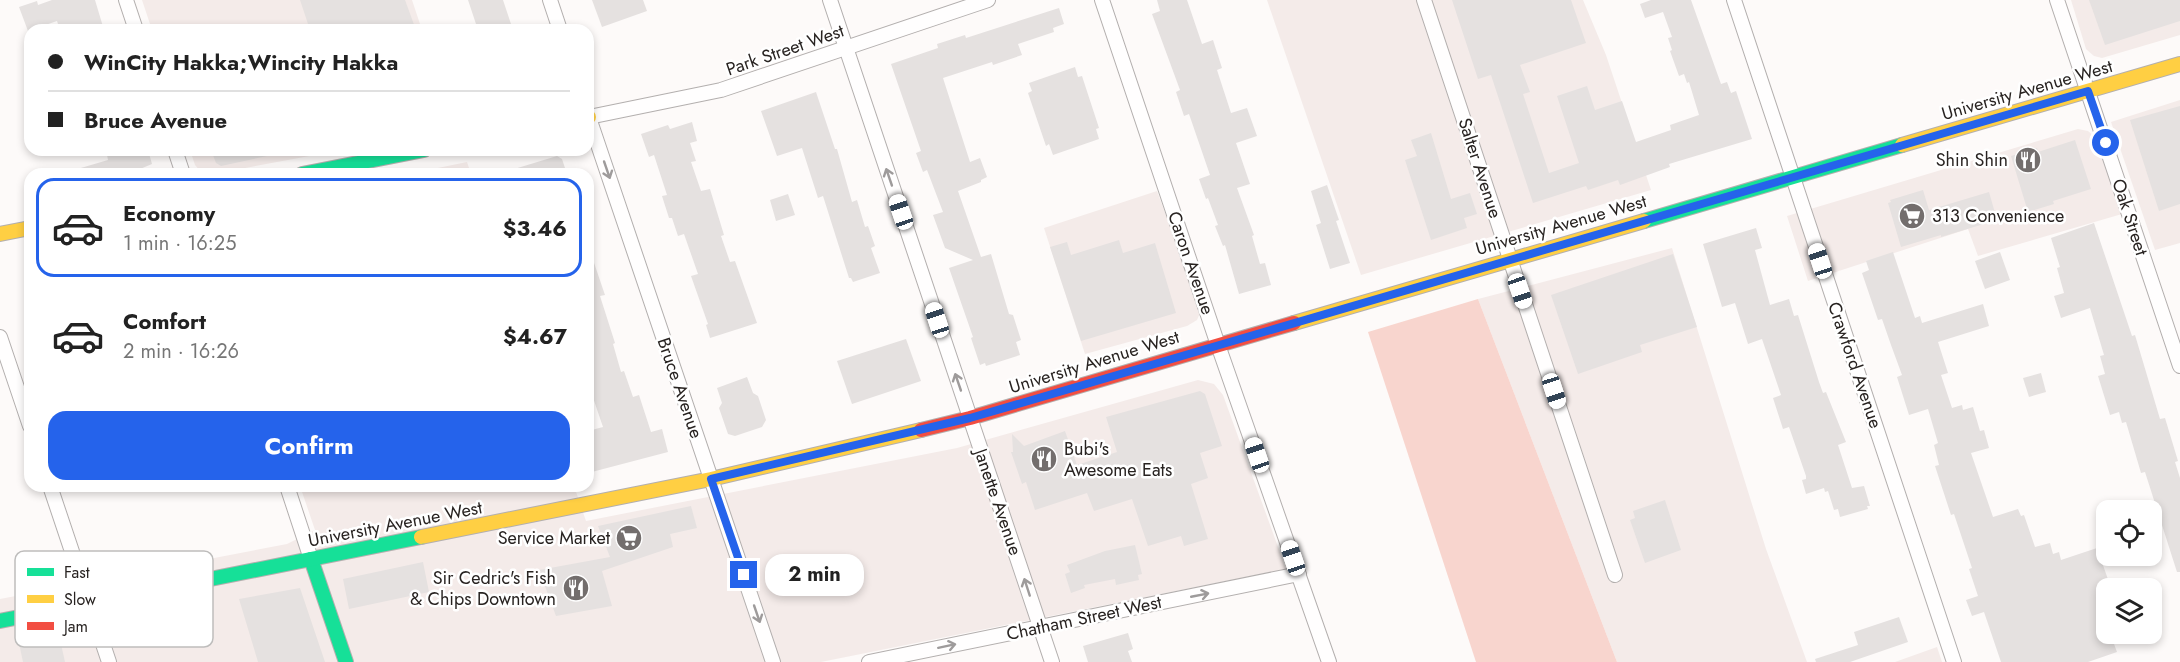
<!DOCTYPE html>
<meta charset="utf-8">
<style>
body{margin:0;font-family:Jost,sans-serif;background:#f6f6f6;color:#222;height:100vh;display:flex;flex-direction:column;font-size:22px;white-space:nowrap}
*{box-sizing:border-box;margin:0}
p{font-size:20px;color:#767676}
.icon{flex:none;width:33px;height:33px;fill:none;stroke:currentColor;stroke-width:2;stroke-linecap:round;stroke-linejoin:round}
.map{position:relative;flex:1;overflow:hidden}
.panel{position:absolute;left:24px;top:168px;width:570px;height:324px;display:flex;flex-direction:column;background:#fff;border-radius:18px;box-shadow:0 3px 9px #0003}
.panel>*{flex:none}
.banner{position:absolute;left:24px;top:24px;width:570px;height:132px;border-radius:18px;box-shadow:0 3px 9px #0003;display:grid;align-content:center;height:132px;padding:0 24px;background:#fff}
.fabs{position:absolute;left:2096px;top:500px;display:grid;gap:12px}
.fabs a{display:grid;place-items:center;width:66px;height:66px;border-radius:12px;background:#fff;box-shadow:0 3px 9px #0003;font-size:30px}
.end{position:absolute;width:27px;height:27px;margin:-14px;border:8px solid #2563eb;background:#fff;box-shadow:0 0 0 3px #fff}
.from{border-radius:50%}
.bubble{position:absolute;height:42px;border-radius:18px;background:#fff;box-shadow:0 3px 9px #0003;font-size:20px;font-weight:700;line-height:42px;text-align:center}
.car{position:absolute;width:18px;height:36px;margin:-18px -9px;border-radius:8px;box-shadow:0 0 4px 2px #0007;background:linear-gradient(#fff 24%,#345 0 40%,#fff 0 76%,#345 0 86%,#fff 0)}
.banner b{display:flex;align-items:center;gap:21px;height:57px;font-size:22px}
.banner b+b{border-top:2px solid #e0e0e0}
.banner i{width:15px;height:15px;background:#222}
ul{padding:10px 0 0;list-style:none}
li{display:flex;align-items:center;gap:18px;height:99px;margin:0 12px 9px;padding:0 12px;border:3px solid transparent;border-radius:18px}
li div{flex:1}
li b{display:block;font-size:22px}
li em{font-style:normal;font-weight:700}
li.current{border-color:#2563eb}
li>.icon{width:54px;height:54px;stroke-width:1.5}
.button{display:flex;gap:12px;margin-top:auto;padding:12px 24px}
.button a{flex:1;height:69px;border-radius:18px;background:#2563eb;color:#fff;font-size:24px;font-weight:700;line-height:69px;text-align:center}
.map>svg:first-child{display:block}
</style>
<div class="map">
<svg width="2180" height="662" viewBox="0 0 2180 662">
<rect width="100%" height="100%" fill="#fdfaf9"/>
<g fill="#f4ebe9">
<path d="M142 0H412L422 30H152Z"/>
<path d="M1267 0H1583L1606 55 1651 190 1361 275Z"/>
<path d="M2071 0H2180V35L2102 58 2094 56 2086 49Z"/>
<path d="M2180 100V243L2155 250 2111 122Z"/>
<path d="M2078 129 2088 131 2097 139 2122 214 1978 256 1968 229 1808 281 1787 216Z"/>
<path d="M190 150H342L218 173 201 172 195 165Z"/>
<path d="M467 162 471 174H403L428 170Z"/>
<path d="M1157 191 1201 311 1197 320 1187 326 1085 354 1044 228Z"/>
<path d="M1672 248 1766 549 1807 662H1617L1478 299Z"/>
<path d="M1198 380 1214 384 1223 395 1286 569 821 662H0V599L287 544 315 530 300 486H574L586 521 957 448Z"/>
<path d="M1937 647 1942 662H1895Z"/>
</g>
<path fill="#f8d5ce" d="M1478 299 1617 662H1476L1368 332Z"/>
<g fill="#e5e1e0">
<path d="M52 0H95L104 30H60L57 21 28 31 19 7 37 1 38 5Z"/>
<path d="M300 0H405L416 30H310Z"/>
<path d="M468 0H503L511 24 495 30H478Z"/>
<path d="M592 0H643L647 11 602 27Z"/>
<path d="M1157 0H1187L1202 44 1213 40 1222 68 1217 70 1231 113 1247 108 1257 136 1236 143 1250 184 1237 188 1254 235 1252 236 1260 264 1265 263 1271 285 1239 294 1225 245 1223 246 1215 226 1218 225 1208 198 1206 199 1199 179 1210 175 1189 114 1184 116 1176 92 1180 90 1152 14 1160 11Z"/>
<path d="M1452 0H1571L1586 43 1520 65 1530 92 1523 94 1549 173 1579 163 1557 96 1587 86 1595 110 1622 101 1636 142 1671 130 1670 125 1699 115 1689 82 1687 83 1684 74 1679 76 1670 51 1672 50 1668 38 1672 37 1663 12 1645 18 1640 4 1651 0H1691L1721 84 1727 82 1731 93 1736 91 1752 139 1669 164 1670 167 1620 185 1618 180 1588 190 1586 186 1533 203 1491 75 1478 79Z"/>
<path d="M2089 0H2180V21L2105 45Z"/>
<path d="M1059 8 1064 24 1053 28 1054 32 1018 44 1022 55 993 65 992 62 943 78 970 162 980 158 987 177 981 180V182L958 191 981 257 991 254 1009 314 1013 315 1021 340 1016 342 1020 355 986 366 985 363 980 365 971 338 973 337 949 268 973 260 945 248 933 215 943 212 927 170 923 172 916 153 921 151 891 64 938 48 937 44 965 35 966 38Z"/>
<path d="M1075 67 1078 77 1082 76 1099 128 1096 129 1099 139 1053 155 1049 144 1046 146 1028 93 1032 91 1029 83Z"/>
<path d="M816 92 835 149H837L852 202 857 200 865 227 868 226 875 246 871 248 880 273 853 282 851 278H849L823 196 818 198 802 148 777 156 761 111Z"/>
<path d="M2180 106V204L2159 211 2130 120Z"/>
<path d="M692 122 697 141 690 143 696 161 691 162 701 191 710 189 724 235 721 236 730 262 735 261 757 323 710 338 706 325 708 324 691 276 698 274 684 234 678 236 672 218H669L662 196 667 195 654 155 649 157 641 134 668 125 670 129Z"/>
<path d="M1431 133 1451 199 1470 193 1477 214 1464 218 1467 228 1431 240 1405 160 1417 156 1411 140Z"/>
<path d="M2075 140 2091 189 2053 201 2054 204 2028 212 2011 156 2037 148 2038 152Z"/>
<path d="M106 150H148L152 164 128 174H74V170L108 160Z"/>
<path d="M211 150H266L267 156 221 166 216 163Z"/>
<path d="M557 156 562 159 567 174H511V170Z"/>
<path d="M1327 185 1339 220 1336 221 1350 263 1330 269 1316 225 1321 223 1311 191Z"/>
<path d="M1923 190 1929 210 1989 192 1997 220 1941 237V235L1901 247 1888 203 1891 202 1890 200Z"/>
<path d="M788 194 795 215 776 221 770 200Z"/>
<path d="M2094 223 2132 336 2135 335 2160 419 2165 418 2178 461 2175 462 2180 478V572H2177L2145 472 2141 473 2126 422 2122 423 2119 412 2110 415 2098 376 2105 374 2100 356 2104 355 2090 308 2061 318 2054 296 2064 293 2057 268 2060 267 2051 238Z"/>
<path d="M1756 228 1762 248 1755 250 1770 305 1789 299 1794 316 1798 315 1819 382 1823 393 1826 392 1846 442 1838 445 1852 488 1864 486 1870 506H1867L1868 509 1840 517 1838 509 1834 510 1828 491 1825 492 1824 488 1806 494 1802 480 1806 479V476L1789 427 1783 429 1773 398 1781 395 1762 339 1748 344 1735 303 1722 307 1703 244Z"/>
<path d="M1119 240 1123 253 1155 243 1176 313 1081 341 1050 247 1067 242 1071 255Z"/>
<path d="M588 251H590L605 295 600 296 615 343 613 344 621 372 624 371 633 397 639 395 651 432 662 429 668 452 588 473V431L603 427 588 383Z"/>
<path d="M1893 252 1915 318 1920 316 1922 323 1983 304 1989 326 1938 342 1948 373 1941 375 1952 408 1962 405 1963 410 1973 407 1980 431 1984 430 1989 448 1971 453 1993 517 2018 509 2021 516 2024 515 2035 547 2050 543 2053 554 2059 552 2061 560 2097 548 2111 588H2106V602L2101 604 2106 620V633H2110L2117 652 2088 662H2001L1984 612 1972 616 1966 600 1978 596 1969 569 1972 568 1954 514 1951 515 1935 466 1939 465 1934 445 1938 443 1928 409 1909 415 1897 377 1902 375 1891 345 1882 319 1878 320 1862 273 1869 270 1866 261Z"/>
<path d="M2000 252 2010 280 1985 289 1975 261Z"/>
<path d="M1673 254 1697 327 1640 345 1642 352 1578 374 1551 295Z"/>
<path d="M906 339 921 381 852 404 837 361Z"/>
<path d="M2041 373 2046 392 2029 397 2023 378Z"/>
<path d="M747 377 753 393 758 396 766 420 762 427 735 436 728 434 719 408 722 403 717 388Z"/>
<path d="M1200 391 1205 394 1222 446 1200 453 1208 478 1191 484 1208 539 1184 546 1181 536 1148 546 1132 499 1094 511 1087 493 1035 510 1026 482 1022 484 1011 452H1013L1012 434 1024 446 1065 431 1077 465 1117 452 1106 417Z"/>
<path d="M1665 500 1681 550 1645 563 1630 520 1635 518 1633 511Z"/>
<path d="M691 506 697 528 670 534 673 547 602 571 612 606 556 616 539 570 610 557 598 526Z"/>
<path d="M1135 545 1142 574 1138 575 1139 580 1116 585 1115 579 1084 585 1085 588 1071 593 1065 574 1070 572 1067 565 1105 551Z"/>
<path d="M423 562 429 592 349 609 343 579Z"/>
<path d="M300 588 325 662H258L239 599Z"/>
<path d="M1899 617 1908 642 1850 662H1816L1815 659 1858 645 1854 632Z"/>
<path d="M1128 633 1133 649 1128 651 1132 662H1088L1083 646Z"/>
<path d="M59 635 65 662H23L19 643Z"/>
</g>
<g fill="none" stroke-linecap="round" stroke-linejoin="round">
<defs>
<g id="street">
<path d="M126 0 136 30"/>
<path d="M550 0 560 30"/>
<path d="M830 0 1052 662"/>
<path d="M1102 0 1218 345 1329 662"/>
<path d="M1424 0 1615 575"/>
<path d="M1734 0 1954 662"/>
<path d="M2057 0 2180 366"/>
<path d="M588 115 773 662"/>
<path d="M589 117 721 90 988 0"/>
<path d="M175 150 183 174"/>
<path d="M0 337 30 426"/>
<path d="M50 486 109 662"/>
<path d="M287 486 311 559"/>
<path d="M869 662 1299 574"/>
</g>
<g id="fast">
<path d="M302 174 424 150"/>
<path d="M1644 221 1902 145"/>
<path d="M311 559 346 662"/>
<path d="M0 621 421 537"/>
</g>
<g id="slow">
<path d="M588 117H589"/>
<path d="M1902 145 2180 64"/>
<path d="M0 234 30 228"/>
<path d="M1294 323 1644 221"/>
<path d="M421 537 711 479 921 430"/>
</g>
<path id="jam" d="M921 430 970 418 1294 323"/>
</defs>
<use href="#street" stroke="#b3afae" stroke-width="16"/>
<use href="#fast" stroke="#b3afae" stroke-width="16"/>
<use href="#slow" stroke="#b3afae" stroke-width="16"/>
<use href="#jam" stroke="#b3afae" stroke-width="16"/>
<use href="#street" stroke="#fffefe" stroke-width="14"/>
<use href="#fast" stroke="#16e098" stroke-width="14"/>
<use href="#slow" stroke="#ffcf43" stroke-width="14"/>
<use href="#jam" stroke="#f24e42" stroke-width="14"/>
</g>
<defs><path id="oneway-shaft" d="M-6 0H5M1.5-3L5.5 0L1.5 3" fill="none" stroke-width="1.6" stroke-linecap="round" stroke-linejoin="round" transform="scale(1.5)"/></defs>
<g stroke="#9e9b9b">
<use href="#oneway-shaft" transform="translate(607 170) rotate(71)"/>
<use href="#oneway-shaft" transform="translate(889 177) rotate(-109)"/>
<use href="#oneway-shaft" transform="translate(958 382) rotate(-109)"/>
<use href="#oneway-shaft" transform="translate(1027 587) rotate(-108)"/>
<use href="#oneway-shaft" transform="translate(1200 595) rotate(-11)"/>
<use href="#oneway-shaft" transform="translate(757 614) rotate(71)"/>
<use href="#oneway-shaft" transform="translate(947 646) rotate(-12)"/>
</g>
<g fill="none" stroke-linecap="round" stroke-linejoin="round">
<path stroke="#2563eb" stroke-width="8" d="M744 575 711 479 970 418 2088 91 2106 143"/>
</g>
<defs>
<symbol id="restaurant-disc" viewBox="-11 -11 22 22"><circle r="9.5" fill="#736e6d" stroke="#fff"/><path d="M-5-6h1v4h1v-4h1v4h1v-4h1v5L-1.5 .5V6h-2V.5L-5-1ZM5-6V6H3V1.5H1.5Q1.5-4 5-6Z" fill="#fff"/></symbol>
<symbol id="supermarket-disc" viewBox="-11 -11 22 22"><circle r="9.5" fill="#736e6d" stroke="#fff"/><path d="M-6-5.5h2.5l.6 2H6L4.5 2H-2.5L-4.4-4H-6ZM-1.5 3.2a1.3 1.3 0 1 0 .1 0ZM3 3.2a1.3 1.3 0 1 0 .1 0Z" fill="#fff"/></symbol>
</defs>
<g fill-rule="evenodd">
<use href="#restaurant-disc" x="2013" y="145" width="30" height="30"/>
<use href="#supermarket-disc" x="1897" y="201" width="30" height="30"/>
<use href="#restaurant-disc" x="1029" y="444" width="30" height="30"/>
<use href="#supermarket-disc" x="614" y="523" width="30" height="30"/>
<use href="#restaurant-disc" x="561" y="573" width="30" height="30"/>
</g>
<g text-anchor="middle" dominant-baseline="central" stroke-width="5" stroke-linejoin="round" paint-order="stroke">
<g font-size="18" fill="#282321" stroke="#fff">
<text transform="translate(785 50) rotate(-19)">Park Street West</text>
<text transform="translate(2027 90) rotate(-16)">University Avenue West</text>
<text transform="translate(1480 168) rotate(72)">Salter Avenue</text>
<text transform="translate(2130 217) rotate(72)">Oak Street</text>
<text transform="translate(1561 225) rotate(-16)">University Avenue West</text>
<text transform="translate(1191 263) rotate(71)">Caron Avenue</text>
<text transform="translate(1094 362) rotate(-17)">University Avenue West</text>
<text transform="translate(1855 365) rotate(71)">Crawford Avenue</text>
<text transform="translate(680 388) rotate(71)">Bruce Avenue</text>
<text transform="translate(998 502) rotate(71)">Janette Avenue</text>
<text transform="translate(395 524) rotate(-11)">University Avenue West</text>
<text transform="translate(1084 618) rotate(-12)">Chatham Street West</text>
</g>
<g font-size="18" fill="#282321" stroke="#fff" text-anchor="end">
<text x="2008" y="160">Shin Shin</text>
<text x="1932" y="216" text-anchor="start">313 Convenience</text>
<text x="1064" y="449" text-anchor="start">Bubi's<tspan x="1064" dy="21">Awesome Eats</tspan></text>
<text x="610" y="538">Service Market</text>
<text x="556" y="578">Sir Cedric's Fish<tspan x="556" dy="21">&amp; Chips Downtown</tspan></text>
</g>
</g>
<rect x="15" y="551" width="198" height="96" rx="9" fill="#fff" stroke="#bebdbc" stroke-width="1.5"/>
<rect x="27" y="568" width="27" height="8" fill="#16e098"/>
<rect x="27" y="595" width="27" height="8" fill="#ffcf43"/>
<rect x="27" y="622" width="27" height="8" fill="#f24e42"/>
<g font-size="16" fill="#282321">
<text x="64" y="578">Fast</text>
<text x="64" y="605">Slow</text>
<text x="64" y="632">Jam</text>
</g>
</svg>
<div class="fabs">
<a><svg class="icon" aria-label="locate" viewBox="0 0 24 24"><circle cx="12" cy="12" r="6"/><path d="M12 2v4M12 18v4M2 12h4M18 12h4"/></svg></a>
<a><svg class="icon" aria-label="layers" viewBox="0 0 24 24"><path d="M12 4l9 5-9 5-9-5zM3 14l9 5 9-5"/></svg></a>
</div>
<i class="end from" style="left:2106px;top:143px"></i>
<i class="end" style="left:744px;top:575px"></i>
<div class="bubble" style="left:765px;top:554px;width:99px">2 min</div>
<i class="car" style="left:901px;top:212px;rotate:341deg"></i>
<i class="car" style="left:1820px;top:261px;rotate:342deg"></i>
<i class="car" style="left:1520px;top:291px;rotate:161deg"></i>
<i class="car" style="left:937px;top:320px;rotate:342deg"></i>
<i class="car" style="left:1554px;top:391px;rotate:162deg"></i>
<i class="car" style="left:1257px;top:455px;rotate:341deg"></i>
<i class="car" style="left:1293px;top:558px;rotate:341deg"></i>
<div class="banner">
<b><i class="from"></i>WinCity Hakka;Wincity Hakka</b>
<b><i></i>Bruce Avenue</b>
</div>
<section class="panel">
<ul>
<li class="current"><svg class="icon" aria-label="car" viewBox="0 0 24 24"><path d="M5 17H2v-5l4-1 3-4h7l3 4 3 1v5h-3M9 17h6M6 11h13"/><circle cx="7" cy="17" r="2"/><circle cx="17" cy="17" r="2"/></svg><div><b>Economy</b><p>1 min · 16:25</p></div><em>$3.46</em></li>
<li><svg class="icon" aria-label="car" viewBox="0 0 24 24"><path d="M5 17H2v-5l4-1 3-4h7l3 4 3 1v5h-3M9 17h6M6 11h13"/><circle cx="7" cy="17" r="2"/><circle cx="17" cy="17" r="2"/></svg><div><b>Comfort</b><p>2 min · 16:26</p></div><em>$4.67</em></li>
</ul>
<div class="button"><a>Confirm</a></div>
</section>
</div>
